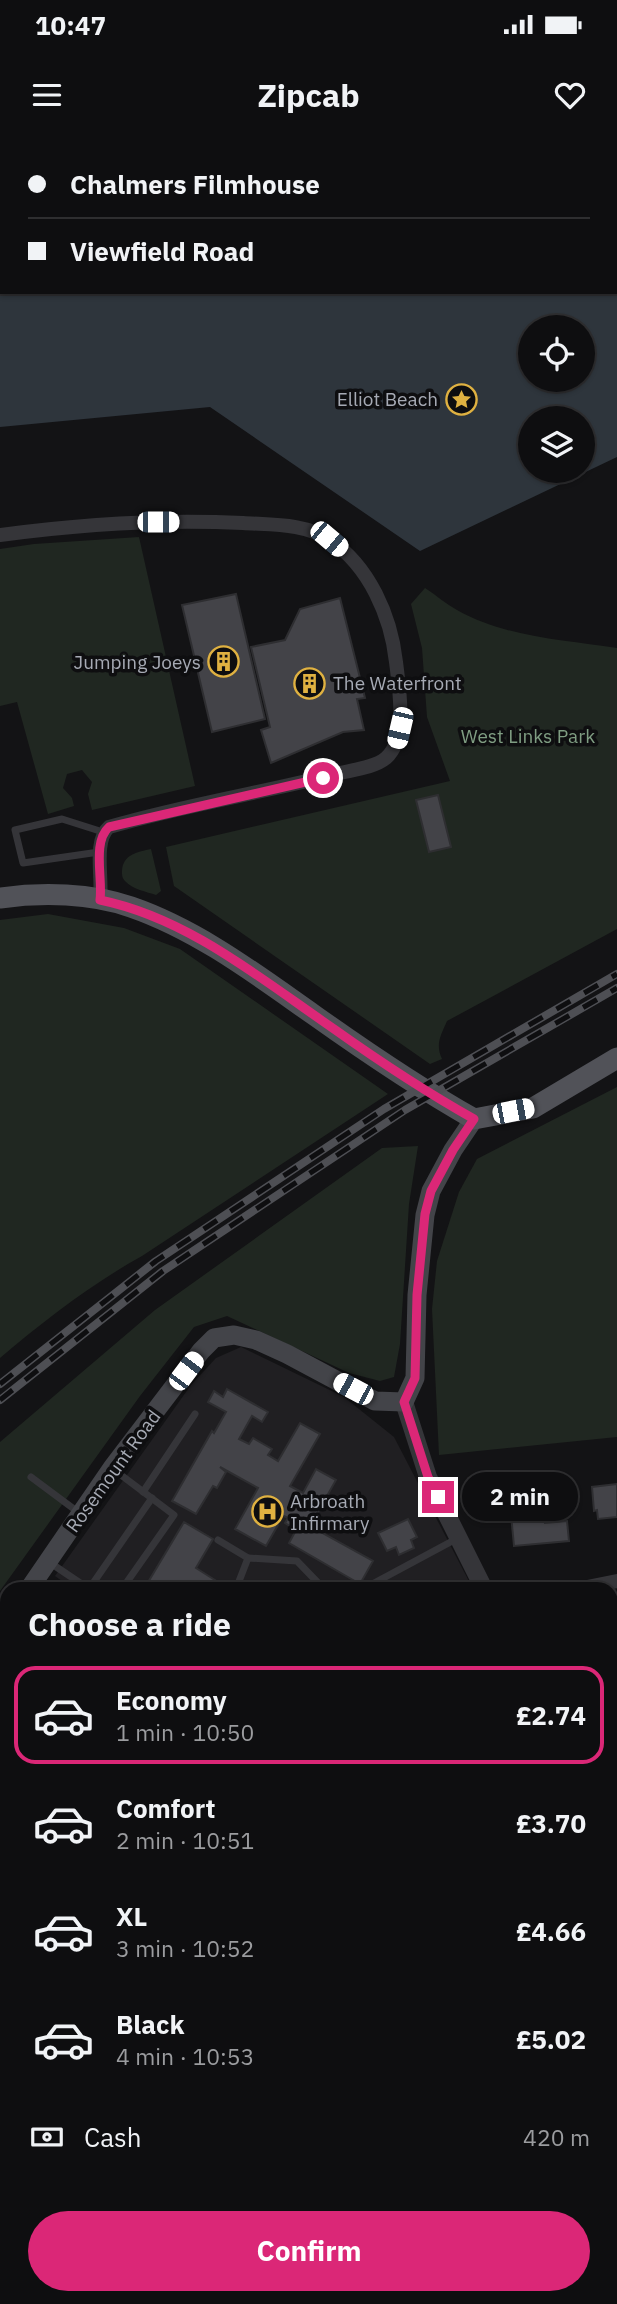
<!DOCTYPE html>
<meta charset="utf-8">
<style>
body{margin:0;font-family:"IBM Plex Sans",sans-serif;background:#1c1c1e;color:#f1f3f6;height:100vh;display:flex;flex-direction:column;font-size:26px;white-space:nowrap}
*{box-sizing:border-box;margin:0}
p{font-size:23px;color:#9b9c9f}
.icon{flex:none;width:38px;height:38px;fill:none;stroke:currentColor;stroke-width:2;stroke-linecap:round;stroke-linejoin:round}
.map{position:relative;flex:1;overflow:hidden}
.sheet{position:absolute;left:0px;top:1442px;width:618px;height:723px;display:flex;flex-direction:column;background:#0e0e10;border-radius:21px 21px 0 0;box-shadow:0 2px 5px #0004,0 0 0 2px #2e2e30}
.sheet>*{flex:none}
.top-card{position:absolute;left:0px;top:0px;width:618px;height:154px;box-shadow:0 2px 5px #0004,0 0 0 2px #2e2e30;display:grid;align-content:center;height:154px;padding:0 28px;background:#0e0e10}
.controls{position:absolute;left:518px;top:175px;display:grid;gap:14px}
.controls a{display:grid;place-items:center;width:77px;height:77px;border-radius:50%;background:#0e0e10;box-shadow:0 2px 5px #0004,0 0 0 2px #2e2e30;font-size:35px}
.end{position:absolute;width:32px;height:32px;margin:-16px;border:9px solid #db2777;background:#fff;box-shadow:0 0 0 4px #fff}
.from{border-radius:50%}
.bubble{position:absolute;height:49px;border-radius:24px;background:#0e0e10;box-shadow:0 2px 5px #0004,0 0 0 2px #2e2e30;font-size:23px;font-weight:700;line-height:49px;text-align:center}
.car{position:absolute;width:21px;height:42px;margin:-21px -10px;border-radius:9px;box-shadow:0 0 5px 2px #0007;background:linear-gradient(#fff 24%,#345 0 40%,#fff 0 76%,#345 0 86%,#fff 0)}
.top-card b{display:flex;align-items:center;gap:24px;height:66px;font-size:26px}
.top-card b+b{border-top:2px solid #2e2e30}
.top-card i{width:18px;height:18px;background:#f1f3f6}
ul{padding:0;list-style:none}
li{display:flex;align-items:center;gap:21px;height:98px;margin:0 14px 10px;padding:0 14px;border:4px solid transparent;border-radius:21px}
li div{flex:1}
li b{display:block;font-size:26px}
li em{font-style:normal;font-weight:700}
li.active{border-color:#db2777}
li>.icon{width:63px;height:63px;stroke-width:1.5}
h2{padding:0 28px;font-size:32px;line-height:84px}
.pay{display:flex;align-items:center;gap:18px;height:77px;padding:0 28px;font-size:26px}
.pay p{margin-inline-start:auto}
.primary-button{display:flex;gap:14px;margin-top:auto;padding:14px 28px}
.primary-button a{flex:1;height:80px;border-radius:42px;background:#db2777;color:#fff;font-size:28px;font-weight:700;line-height:80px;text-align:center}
.status{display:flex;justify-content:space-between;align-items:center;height:49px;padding:0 35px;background:#0e0e10;direction:ltr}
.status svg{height:19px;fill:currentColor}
header{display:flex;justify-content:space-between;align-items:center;height:91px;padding:0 28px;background:#0e0e10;font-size:32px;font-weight:700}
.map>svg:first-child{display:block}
</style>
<div class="status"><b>10:47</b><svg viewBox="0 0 49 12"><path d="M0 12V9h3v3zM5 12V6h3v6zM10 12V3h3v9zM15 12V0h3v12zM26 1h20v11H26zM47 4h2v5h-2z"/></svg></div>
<header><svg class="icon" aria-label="menu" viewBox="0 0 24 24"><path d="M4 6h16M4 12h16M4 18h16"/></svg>Zipcab<svg class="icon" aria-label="heart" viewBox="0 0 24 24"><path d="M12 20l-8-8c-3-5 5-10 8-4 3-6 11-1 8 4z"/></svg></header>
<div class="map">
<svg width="617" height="2164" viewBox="0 0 617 2164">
<rect width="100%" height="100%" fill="#131315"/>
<path fill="#201f22" d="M241 1207 344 1257 394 1297 473 1449H73L55 1436 191 1245 216 1218Z"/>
<g fill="#202721">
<path d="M139 397 195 646 92 670 88 654 92 642 82 630 67 634 63 648 72 658 74 666 48 674 17 562 0 566V409L34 404Z"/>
<path d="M425 448C436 455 446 464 457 470 505 497 563 500 617 508V789L447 881C441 895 435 904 442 919L430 924 174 746 166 707 450 641 427 577 422 508 411 464Z"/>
<path d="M151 709 161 751 156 755C147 752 132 749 125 741 122 738 122 735 122 731 123 714 138 712 151 709Z"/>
<path d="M48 774 124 788 180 809 388 954 142 1116C90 1145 45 1180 0 1218V780Z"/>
<path d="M617 947V1297L439 1315 432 1169 437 1121 459 1052 477 1019Z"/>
<path d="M418 1006 409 1064 400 1204 394 1237 380 1241 349 1233 227 1176 194 1187 140 1256 0 1451V1302L155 1170 382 1008Z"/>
<path d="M0 1918 7 1923V1993L0 1999Z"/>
<path d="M7 1998V2158H320L323 2164H0V2004Z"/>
</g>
<g fill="#2e353c" fill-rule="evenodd">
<path d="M0 0H617V317L420 411 210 267 0 287ZM2 2H616V152H2ZM530 187H583V240H530ZM530 278H583V331H530Z"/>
<path d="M72 2158H223L224 2164H71Z"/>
</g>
<g fill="#434348" stroke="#2e2e31" stroke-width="2">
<path d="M236 454 265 579 212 592 182 465Z"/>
<path d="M340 458 365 558 357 559 364 590 343 592 271 623 261 590 270 587 251 507 285 500 300 469Z"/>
<path d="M438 655 451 707 429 712 416 660Z"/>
<path d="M227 1249 268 1272 262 1282 252 1276 239 1299 249 1304 253 1298 272 1309 268 1315 278 1321 300 1283 320 1294 290 1346 303 1353 316 1329 336 1340 310 1386 373 1421 360 1444 289 1403 296 1390 285 1383 288 1378 280 1374 275 1383 278 1385 266 1406 235 1389 258 1348 220 1327 226 1332 217 1348 213 1346 196 1374 172 1361 212 1291 214 1293 226 1272 208 1262 214 1251 223 1257Z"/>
<path d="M617 1344V1377L598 1379 597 1370 594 1371 592 1347Z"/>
<path d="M543 1361 545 1383 567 1381 569 1401 514 1406 510 1364Z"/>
<path d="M408 1379 417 1397 411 1400 414 1408 399 1415 396 1407 387 1411 378 1393Z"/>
<path d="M184 1382 213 1399 196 1428 229 1449H144Z"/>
<path d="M617 1551V1584L611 1587V1554Z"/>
<path d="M6 1555 7 1556V1589L0 1585V1556L4 1558Z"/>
<path d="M617 1605V1639L611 1634V1612Z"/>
<path d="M2 1740 7 1744V1779L0 1773V1754L2 1752 0 1744Z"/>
<path d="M0 1779 7 1784V1802L3 1807 0 1805Z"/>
<path d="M617 2132V2164H613L608 2158H611V2136Z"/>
<path d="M385 2158H419L420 2159 413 2164H389Z"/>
<rect x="517" y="2158" width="20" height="6"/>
</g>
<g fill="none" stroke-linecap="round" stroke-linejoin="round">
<g stroke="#353539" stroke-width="7">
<path d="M99 712 23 723 15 690 62 679 103 692"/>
<path d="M113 1329 174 1375 122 1449"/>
<path d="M31 1337 78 1372"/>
<path d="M143 1352 195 1274"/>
<path d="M218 1400 248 1418"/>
<path d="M49 1422 89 1449"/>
<path d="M89 1449 152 1358"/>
<path d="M236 1449 248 1418 297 1421 324 1449"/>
<path d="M363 1449 458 1398"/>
</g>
<g stroke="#353539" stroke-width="14">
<path d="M0 395C81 384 161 379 243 383 271 385 305 383 330 400 369 426 391 476 396 522 399 547 408 599 386 618 374 628 351 630 336 634 261 653 184 665 109 687 93 701 103 739 100 760"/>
<path d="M577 1449 617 1441"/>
<path d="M0 1637 7 1642"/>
<path d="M0 1859 7 1849"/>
<path d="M611 2085 617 2094"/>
<path d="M611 2126 617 2122"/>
<path d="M343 2158 347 2164"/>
</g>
<g stroke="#353539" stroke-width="18">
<path d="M404 1262 428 1337 484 1449"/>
<path d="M611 1705 617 1715"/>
</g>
<g stroke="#434449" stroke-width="19">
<path d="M29 1449 112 1328 201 1211 214 1198 234 1195 256 1200 287 1214 375 1261 404 1262 415 1238 417 1155 425 1075 431 1051 453 1010 474 979"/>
<path d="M0 1490 7 1480"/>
</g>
<path stroke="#515258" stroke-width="21" d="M0 758C42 752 91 753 131 767 198 790 257 835 314 875 366 912 419 948 474 979L533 968 617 918"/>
<defs>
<g id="rail">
<path d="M0 1244 156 1121 384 969 617 834"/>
<path d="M0 1260 163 1131 405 970 617 848"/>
</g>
</defs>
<use href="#rail" stroke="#4e4f54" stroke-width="8"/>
<use href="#rail" stroke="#0e0e10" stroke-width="5" stroke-dasharray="16" stroke-linecap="butt"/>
</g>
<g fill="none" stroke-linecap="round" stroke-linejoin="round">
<path stroke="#db2777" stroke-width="9" d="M323 638 109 687C92 702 103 739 100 760 188 778 261 839 334 889 379 921 426 952 474 979L453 1010 431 1051 425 1074 417 1155 415 1238 404 1262 428 1337 438 1357"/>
</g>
<defs>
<symbol id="sight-ring" viewBox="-11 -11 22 22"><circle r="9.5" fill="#0e0e10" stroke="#dfb141" stroke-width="1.5"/><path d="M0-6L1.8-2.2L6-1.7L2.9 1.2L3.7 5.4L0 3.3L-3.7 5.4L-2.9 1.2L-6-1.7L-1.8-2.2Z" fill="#dfb141"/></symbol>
<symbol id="building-ring" viewBox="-11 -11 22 22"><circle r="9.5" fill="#0e0e10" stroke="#dfb141" stroke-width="1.5"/><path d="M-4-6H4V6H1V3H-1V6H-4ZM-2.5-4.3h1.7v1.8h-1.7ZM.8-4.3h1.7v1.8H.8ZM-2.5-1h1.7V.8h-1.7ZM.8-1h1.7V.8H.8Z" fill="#dfb141"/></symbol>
<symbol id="hospital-ring" viewBox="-11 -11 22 22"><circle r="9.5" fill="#0e0e10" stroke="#dfb141" stroke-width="1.5"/><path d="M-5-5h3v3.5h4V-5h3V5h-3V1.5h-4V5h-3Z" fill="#dfb141"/></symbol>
</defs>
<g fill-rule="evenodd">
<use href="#sight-ring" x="444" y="242" width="35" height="35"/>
<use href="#building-ring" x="206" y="504" width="35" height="35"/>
<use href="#building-ring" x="292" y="526" width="35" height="35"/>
<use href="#hospital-ring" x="250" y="1354" width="35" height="35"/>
</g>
<g text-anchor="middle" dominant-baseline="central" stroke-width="7" stroke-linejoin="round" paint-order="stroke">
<g font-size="19" fill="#a6aab4" stroke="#0e0e10" text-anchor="end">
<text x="438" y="259">Elliot Beach</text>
<text x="201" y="522">Jumping Joeys</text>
<text x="333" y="543" text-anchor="start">The Waterfront</text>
<text x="290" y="1361" text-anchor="start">Arbroath<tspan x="290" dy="22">Infirmary</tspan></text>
</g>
<g font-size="19" fill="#7f9d82" stroke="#0e0e10">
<text x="528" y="596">West Links Park</text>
</g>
<g font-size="19" fill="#a6aab4" stroke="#0e0e10">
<text transform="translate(113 1331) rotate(-54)">Rosemount Road</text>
</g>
</g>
</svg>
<div class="controls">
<a><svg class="icon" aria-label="locate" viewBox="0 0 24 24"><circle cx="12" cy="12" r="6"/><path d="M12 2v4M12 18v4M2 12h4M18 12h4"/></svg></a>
<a><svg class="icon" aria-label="layers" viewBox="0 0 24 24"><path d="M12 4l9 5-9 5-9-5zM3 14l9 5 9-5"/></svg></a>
</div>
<i class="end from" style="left:323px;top:638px"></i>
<i class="end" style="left:438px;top:1357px"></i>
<div class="bubble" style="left:462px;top:1332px;width:116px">2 min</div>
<i class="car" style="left:158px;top:382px;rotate:90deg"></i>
<i class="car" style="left:329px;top:399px;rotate:130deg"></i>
<i class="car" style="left:400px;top:588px;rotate:193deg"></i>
<i class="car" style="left:513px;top:971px;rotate:79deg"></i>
<i class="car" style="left:186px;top:1231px;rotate:37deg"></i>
<i class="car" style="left:353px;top:1249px;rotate:298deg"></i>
<div class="top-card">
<b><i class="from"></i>Chalmers Filmhouse</b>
<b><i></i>Viewfield Road</b>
</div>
<section class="sheet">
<h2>Choose a ride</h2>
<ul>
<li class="active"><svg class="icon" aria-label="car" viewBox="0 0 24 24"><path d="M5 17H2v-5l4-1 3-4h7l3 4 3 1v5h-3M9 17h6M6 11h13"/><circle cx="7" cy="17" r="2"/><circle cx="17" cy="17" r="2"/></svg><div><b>Economy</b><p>1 min · 10:50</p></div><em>£2.74</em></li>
<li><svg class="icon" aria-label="car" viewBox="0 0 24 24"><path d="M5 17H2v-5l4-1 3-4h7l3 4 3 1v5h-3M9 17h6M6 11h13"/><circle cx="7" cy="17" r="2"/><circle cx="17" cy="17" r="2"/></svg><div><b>Comfort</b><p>2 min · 10:51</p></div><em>£3.70</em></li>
<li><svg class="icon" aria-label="car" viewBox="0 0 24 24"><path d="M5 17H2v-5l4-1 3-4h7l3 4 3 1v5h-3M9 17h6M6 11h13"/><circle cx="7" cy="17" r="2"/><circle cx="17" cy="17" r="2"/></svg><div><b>XL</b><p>3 min · 10:52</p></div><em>£4.66</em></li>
<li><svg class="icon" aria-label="car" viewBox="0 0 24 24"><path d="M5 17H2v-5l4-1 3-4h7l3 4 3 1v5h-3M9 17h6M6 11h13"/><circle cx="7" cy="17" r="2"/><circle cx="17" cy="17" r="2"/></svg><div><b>Black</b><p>4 min · 10:53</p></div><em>£5.02</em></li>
</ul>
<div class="pay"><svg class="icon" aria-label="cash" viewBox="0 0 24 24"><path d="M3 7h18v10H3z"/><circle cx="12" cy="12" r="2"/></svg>Cash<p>420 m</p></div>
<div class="primary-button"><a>Confirm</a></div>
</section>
</div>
